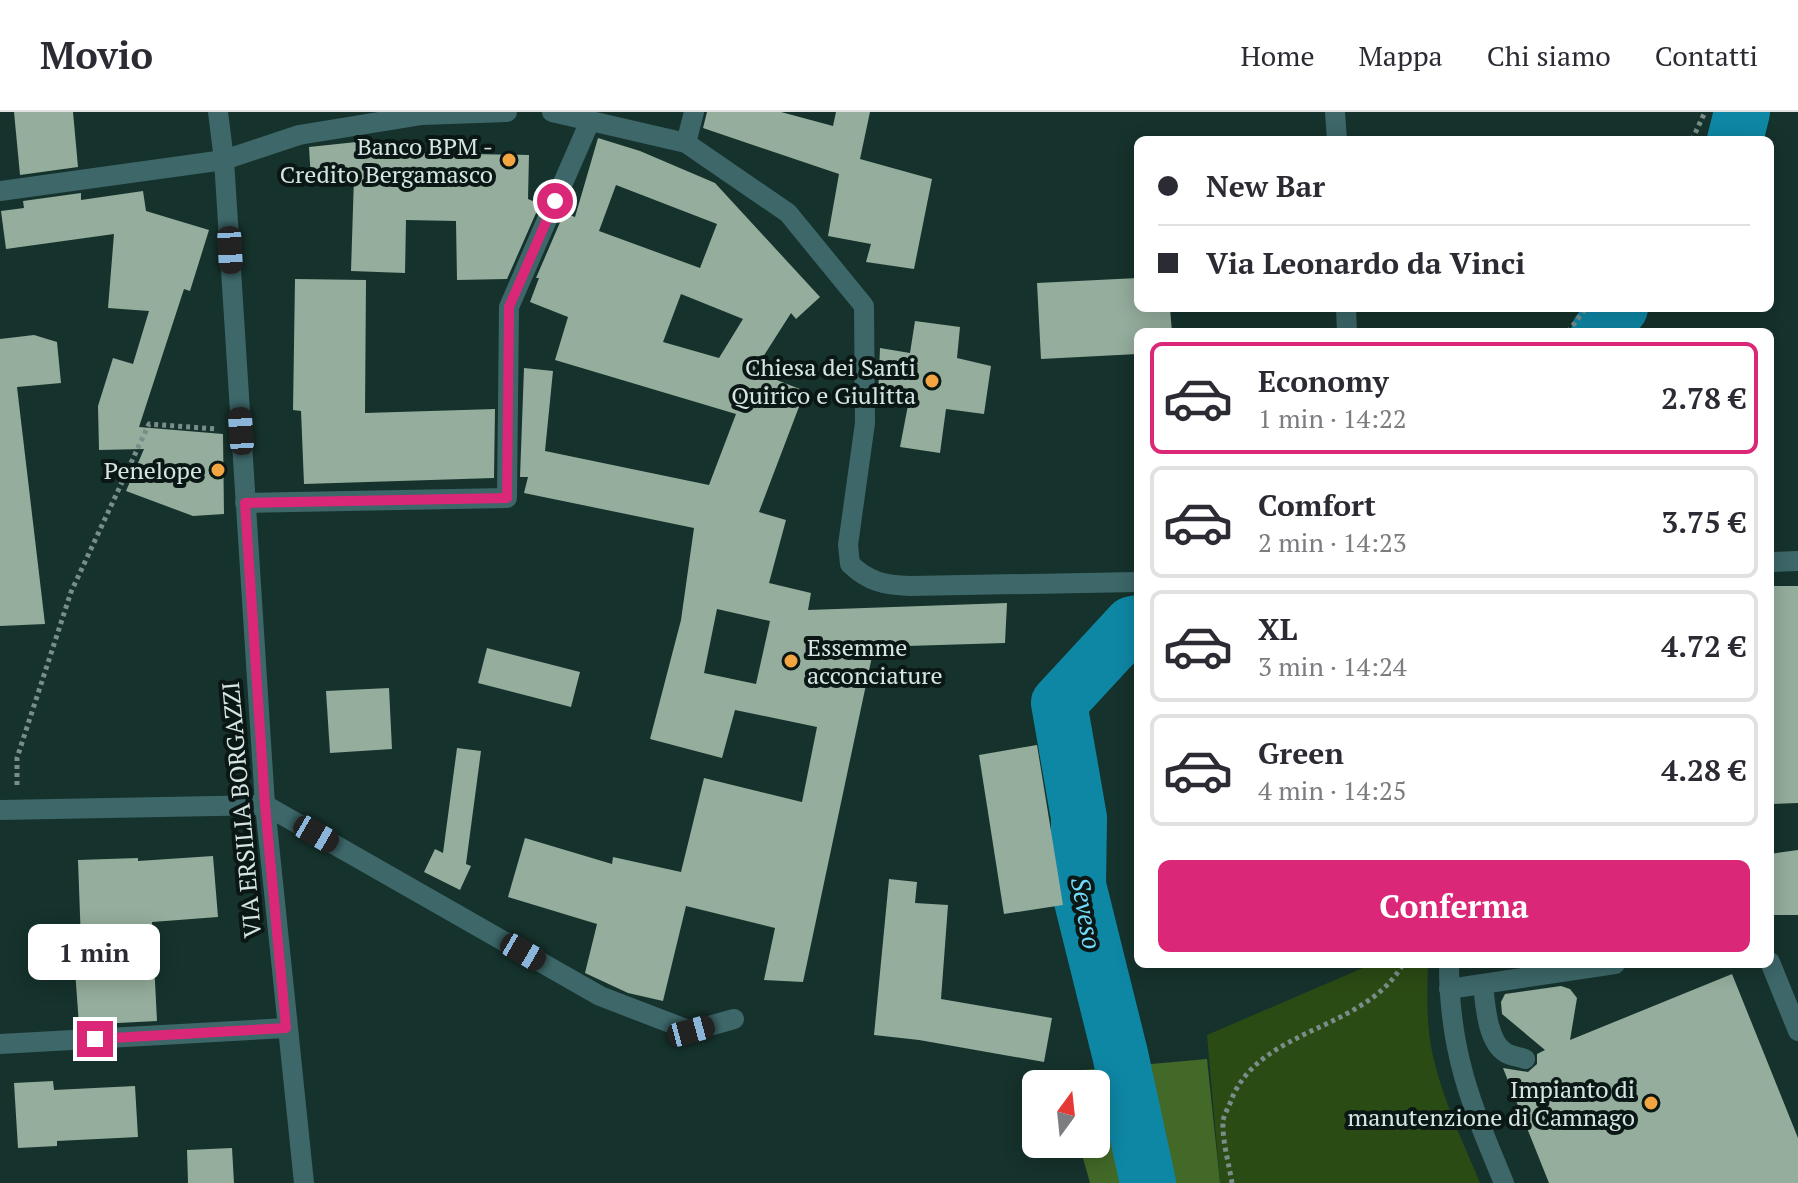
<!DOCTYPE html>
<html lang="it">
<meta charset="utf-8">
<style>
body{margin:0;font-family:"PT Serif",serif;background:#f7f7f7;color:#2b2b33;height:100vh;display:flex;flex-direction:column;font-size:30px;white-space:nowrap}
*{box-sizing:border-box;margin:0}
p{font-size:26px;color:#7c7c81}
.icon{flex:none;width:44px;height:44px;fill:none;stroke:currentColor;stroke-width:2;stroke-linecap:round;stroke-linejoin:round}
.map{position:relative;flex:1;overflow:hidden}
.drawer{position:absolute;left:1134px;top:216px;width:640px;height:640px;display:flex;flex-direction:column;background:#fff;border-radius:12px;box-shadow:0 4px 20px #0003}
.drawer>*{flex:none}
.banner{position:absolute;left:1134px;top:24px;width:640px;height:176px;border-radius:12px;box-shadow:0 4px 20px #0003;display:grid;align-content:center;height:176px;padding:0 24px;background:#fff}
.needle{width:52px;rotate:15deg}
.fabs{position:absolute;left:1022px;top:958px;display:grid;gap:16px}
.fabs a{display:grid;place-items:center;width:88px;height:88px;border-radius:12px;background:#fff;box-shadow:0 4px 20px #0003;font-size:40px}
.end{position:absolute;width:36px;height:36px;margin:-18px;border:10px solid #db2777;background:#fff;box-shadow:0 0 0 4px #fff}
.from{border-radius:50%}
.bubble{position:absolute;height:56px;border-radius:12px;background:#fff;box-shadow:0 4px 20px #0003;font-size:26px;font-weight:700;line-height:56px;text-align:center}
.car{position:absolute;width:24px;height:48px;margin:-24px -12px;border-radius:10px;box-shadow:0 0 6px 2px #0007;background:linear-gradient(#222 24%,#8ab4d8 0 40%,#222 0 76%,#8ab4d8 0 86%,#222 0)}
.banner b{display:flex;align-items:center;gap:28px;height:76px;font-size:30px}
.banner b+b{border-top:2px solid #e1e1e2}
.banner i{width:20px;height:20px;background:#2b2b33}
ul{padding:14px 0 0;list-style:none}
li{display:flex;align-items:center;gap:24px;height:112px;margin:0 16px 12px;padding:0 8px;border:4px solid #e1e1e2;border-radius:12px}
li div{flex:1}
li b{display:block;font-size:30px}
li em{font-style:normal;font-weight:700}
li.on{border-color:#db2777}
li>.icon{width:72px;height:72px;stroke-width:1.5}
.primary-button{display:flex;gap:16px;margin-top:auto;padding:16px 24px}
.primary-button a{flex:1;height:92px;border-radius:12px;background:#db2777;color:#fff;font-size:32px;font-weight:700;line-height:92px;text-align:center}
header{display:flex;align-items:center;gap:48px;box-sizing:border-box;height:112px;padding:0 40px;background:#fff;border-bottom:2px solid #e1e1e2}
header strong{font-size:38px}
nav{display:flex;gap:44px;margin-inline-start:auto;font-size:28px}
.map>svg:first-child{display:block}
</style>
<header>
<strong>Movio</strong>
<nav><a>Home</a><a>Mappa</a><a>Chi siamo</a><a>Contatti</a></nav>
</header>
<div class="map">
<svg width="1798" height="1071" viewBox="0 0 1798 1071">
<rect width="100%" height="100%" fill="#16322c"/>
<path fill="#2b4b14" d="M1372 852H1428C1427 882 1426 914 1433 944 1443 988 1463 1030 1480 1071H1220L1207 923Z"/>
<path fill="#426928" d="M1207 947 1220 1071H1090L1079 1032H1096V972H1064L1061 960Z"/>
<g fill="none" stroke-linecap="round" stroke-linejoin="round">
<g stroke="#0e87a5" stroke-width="56">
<path d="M1735 28 1742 0"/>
<path d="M1599 220 1620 196"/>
<path d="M1138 511 1132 512 1059 591 1079 706 1078 773 1120 942 1148 1071"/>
</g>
</g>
<g fill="#94ad9c" fill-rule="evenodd">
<path d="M14 0H73L78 55 20 63Z"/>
<path d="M707 0H781L833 14 836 0H870L860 47 932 67 914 157 866 150 871 132 828 124 839 62 703 16Z"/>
<path d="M598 26 640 39 715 71 820 185 796 207 791 201 754 259 805 279 759 400 786 408 769 471 811 481 808 498 1007 491 1005 531 874 535 803 870 764 868 775 816 686 794 663 889 628 881 585 861 597 812 508 785 525 726 612 752 613 745 681 760 704 666 802 690 817 615 735 598 722 646 650 627 681 508 694 416 524 381 528 365H520L524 256 553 259 545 339 709 373 736 302 555 248 568 205 530 190 539 166H536L564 101 575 105ZM616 73 717 112 700 156 599 119ZM681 182 743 207 719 246 663 230ZM717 497 770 509 756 572 704 561Z"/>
<path d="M366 29 367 40 529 43 528 87 540 92 507 167 457 168 456 109 406 108 405 161 351 159 354 65 311 68 309 35Z"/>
<path d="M143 79 146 99 209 118 190 179 184 177 139 315 223 322 224 402 193 404 126 379 144 337 99 338 98 294 113 246 133 252 149 199 108 196 114 122 6 137 1 99 24 96 23 89 81 81V88Z"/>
<path d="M1138 166V196H1170L1172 220H1138V242L1041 247 1037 171Z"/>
<path d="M295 167 366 168 365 301 495 297 494 366 304 372 301 299 293 298Z"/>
<path d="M915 209 960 215 957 246 991 254 984 302 946 297 940 341 900 335 909 288 878 284 880 236 910 241Z"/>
<path d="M34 223 57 230 61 271 17 275 45 512 0 514V227Z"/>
<path d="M1770 474H1798V691L1771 692Z"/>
<path d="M487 536 580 560 571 595 478 571Z"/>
<path d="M389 576 392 637 330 641 326 579Z"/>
<path d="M1037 633 1063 793 1004 802 979 643Z"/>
<path d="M457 636 481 639 466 752 471 754 460 778 424 760 435 737 443 741Z"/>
<path d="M1798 738V803H1770V742Z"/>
<path d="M213 744 218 805 152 810 157 909 79 913 75 858H82L78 748 138 746V749Z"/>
<path d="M889 767 917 770 915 791 948 793 941 887 1052 906 1044 950 919 928 874 923Z"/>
<path d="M1732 862 1798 1026V1071H1549L1503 956 1528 960 1537 952V942L1545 938 1502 902 1501 890 1505 882 1561 874 1570 877 1577 886 1570 928Z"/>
<path d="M53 969 54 978 135 974 138 1025 57 1029V1034L18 1036 14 971Z"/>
<path d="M232 1036 234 1071H188L187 1038Z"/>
</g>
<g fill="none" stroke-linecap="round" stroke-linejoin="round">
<g stroke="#798e8a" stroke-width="5" stroke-dasharray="4 4" stroke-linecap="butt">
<path d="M1692 28 1705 0"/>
<path d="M1568 220 1586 196"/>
<path d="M17 673V646L71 480 149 312 216 317"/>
<path d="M1232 1071C1229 1052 1222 1028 1223 1009 1224 1002 1230 993 1232 986 1262 915 1365 919 1403 852"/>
</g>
<g stroke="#3d6769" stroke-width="20">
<path d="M218 0 224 48 265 693 304 1071"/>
<path d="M552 0 686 31 788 101 864 194 865 311 848 433 850 452C869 470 884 473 910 474L1138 470"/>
<path d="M1335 0 1337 28"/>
<path d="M686 31 694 0"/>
<path d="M0 79 224 48 299 23 422 3 507 0"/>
<path d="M1346 196 1347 220"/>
<path d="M245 391 507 386 509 195 590 9"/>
<path d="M1770 450 1798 449"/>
<path d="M265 693 600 884 691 919 734 907"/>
<path d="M0 698 265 693"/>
<path d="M1770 850 1798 919"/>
<path d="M1449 852C1449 940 1471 992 1504 1071"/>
<path d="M1483 872C1485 891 1487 930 1506 941 1511 944 1520 945 1525 947"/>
<path d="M1449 877 1615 852"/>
<path d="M0 932 286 916"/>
</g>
</g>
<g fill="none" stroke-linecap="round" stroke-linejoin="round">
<path stroke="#db2777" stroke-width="10" d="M95 927 286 916 265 693 245 391 507 386 509 195 555 89"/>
</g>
<g fill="#f2a541" stroke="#0b1715" stroke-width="3">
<circle cx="509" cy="48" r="8"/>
<circle cx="932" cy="269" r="8"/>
<circle cx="218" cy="358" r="8"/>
<circle cx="791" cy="549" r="8"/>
<circle cx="1651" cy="991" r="8"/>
</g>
<g text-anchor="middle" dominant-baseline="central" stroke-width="8" stroke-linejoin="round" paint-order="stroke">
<g font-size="24" fill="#d5e5e1" stroke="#0b1715" text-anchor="end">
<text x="493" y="34">Banco BPM -<tspan x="493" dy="28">Credito Bergamasco</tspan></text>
<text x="916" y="255">Chiesa dei Santi<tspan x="916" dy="28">Quirico e Giulitta</tspan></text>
<text x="202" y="358">Penelope</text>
<text x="807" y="535" text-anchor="start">Essemme<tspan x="807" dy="28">acconciature</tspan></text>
<text x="1635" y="977">Impianto di<tspan x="1635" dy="28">manutenzione di Camnago</tspan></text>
</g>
<g font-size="24" fill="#d5e5e1" stroke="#0b1715">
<text transform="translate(241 698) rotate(-95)">VIA ERSILIA BORGAZZI</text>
</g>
<g font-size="26" font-style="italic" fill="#71d9fa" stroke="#0b1715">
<text transform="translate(1087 801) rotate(80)">Seveso</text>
</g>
</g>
</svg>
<div class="fabs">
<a><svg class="needle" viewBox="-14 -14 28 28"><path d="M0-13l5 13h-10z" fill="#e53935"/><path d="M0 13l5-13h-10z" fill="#7c7c81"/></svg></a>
</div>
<i class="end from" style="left:555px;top:89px"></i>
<i class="end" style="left:95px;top:927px"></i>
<div class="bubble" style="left:28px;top:812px;width:132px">1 min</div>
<i class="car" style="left:230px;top:138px;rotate:177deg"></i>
<i class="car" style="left:241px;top:319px;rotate:356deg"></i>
<i class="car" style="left:316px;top:722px;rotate:120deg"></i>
<i class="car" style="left:523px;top:840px;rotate:120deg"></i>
<i class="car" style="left:691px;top:919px;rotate:75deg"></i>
<div class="banner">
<b><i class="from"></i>New Bar</b>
<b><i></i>Via Leonardo da Vinci</b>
</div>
<section class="drawer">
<ul>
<li class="on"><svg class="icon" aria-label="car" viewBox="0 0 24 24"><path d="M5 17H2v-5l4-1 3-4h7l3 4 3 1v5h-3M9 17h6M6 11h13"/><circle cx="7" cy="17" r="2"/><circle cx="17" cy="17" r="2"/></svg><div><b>Economy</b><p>1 min · 14:22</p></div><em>2.78 €</em></li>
<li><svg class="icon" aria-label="car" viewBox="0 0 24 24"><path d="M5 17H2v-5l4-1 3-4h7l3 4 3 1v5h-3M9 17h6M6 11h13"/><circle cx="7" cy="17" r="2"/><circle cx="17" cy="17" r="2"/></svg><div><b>Comfort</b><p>2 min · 14:23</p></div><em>3.75 €</em></li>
<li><svg class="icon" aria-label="car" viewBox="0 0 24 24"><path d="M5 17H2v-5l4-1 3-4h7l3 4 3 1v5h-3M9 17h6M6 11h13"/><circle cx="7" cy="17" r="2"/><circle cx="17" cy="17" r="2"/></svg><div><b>XL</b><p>3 min · 14:24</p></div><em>4.72 €</em></li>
<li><svg class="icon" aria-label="car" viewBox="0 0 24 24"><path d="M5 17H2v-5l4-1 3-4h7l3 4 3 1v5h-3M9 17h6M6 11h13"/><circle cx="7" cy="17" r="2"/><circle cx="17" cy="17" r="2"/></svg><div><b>Green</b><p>4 min · 14:25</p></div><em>4.28 €</em></li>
</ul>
<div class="primary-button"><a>Conferma</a></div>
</section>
</div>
